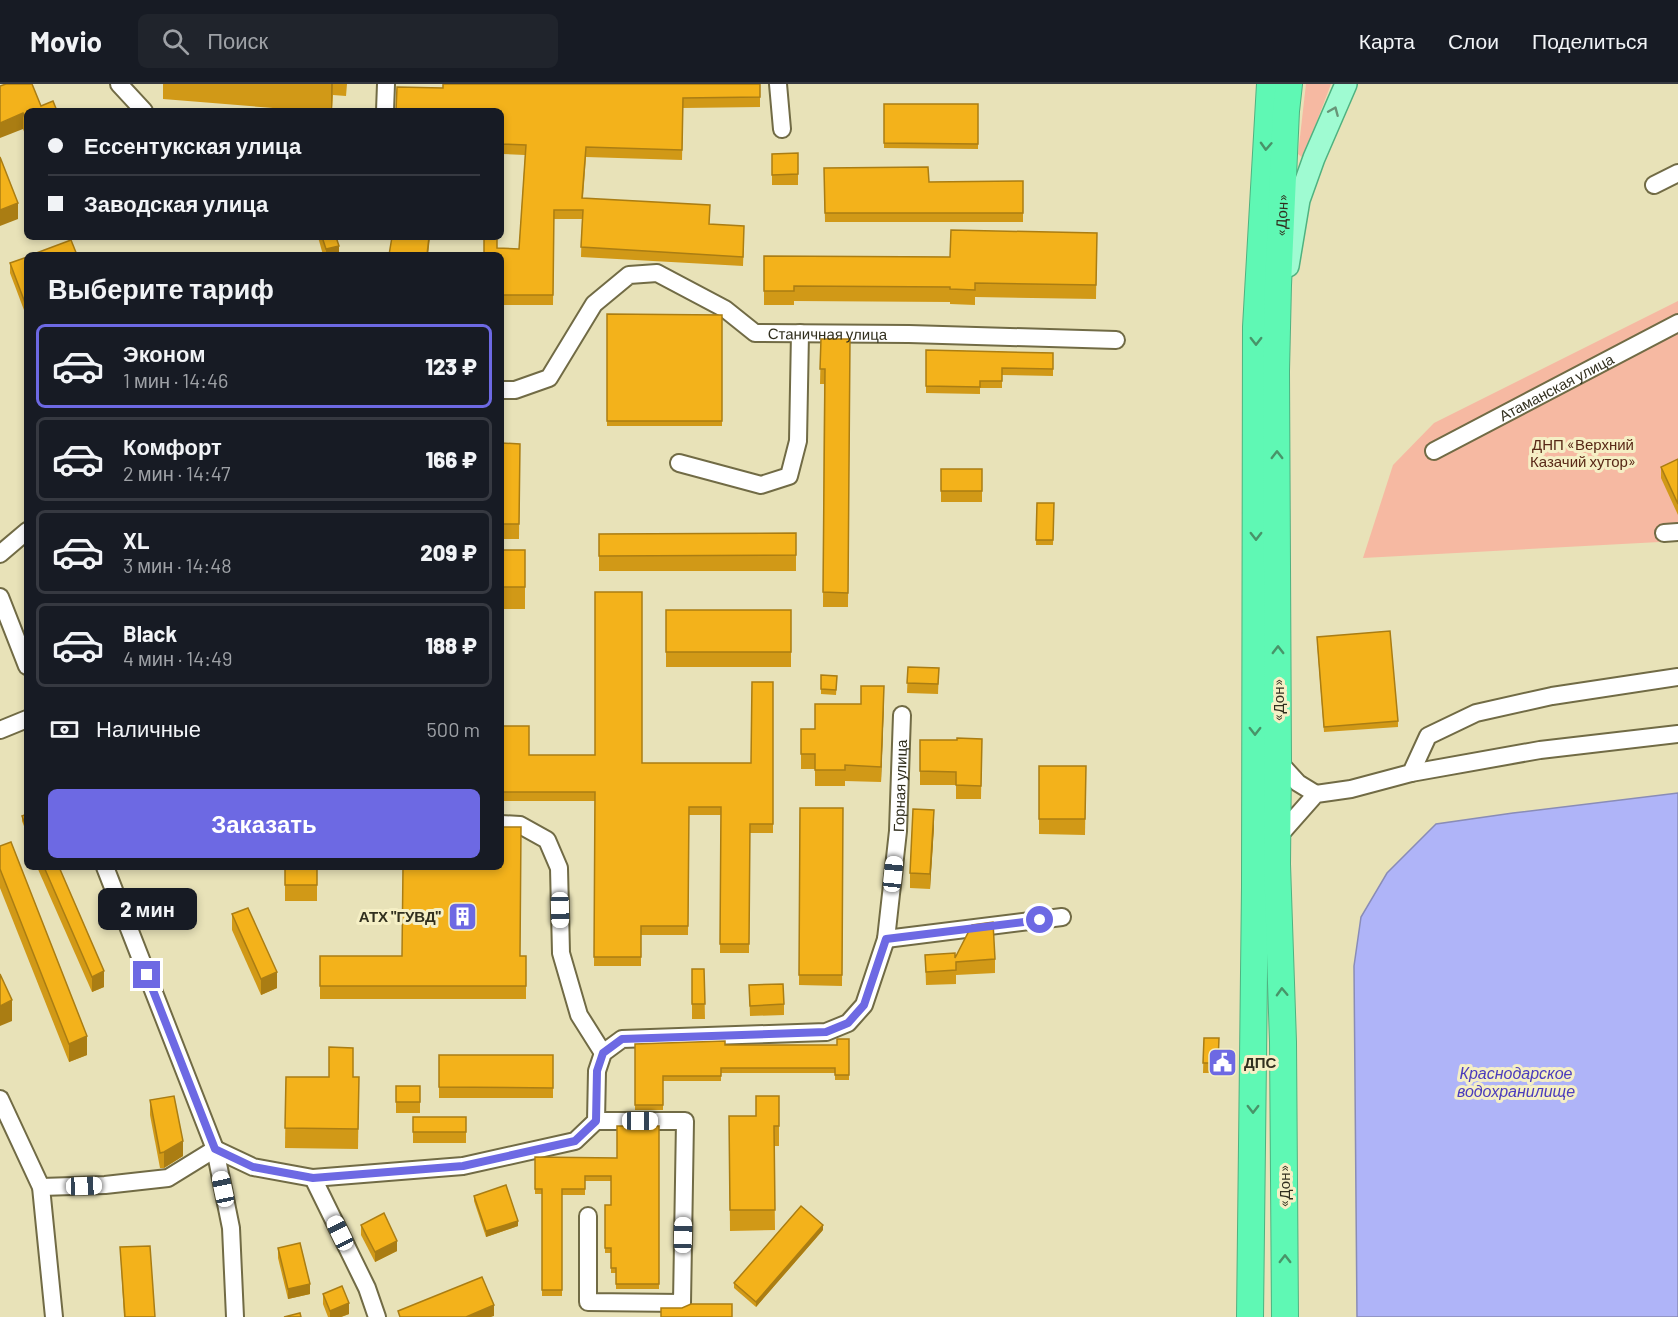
<!DOCTYPE html>
<html lang="ru">
<meta charset="utf-8">
<style>
body{margin:0;font-family:Barlow,sans-serif;background:#20242c;color:#f1f3f6;height:100vh;display:flex;flex-direction:column;font-size:22px;white-space:nowrap}
*{box-sizing:border-box;margin:0}
p{font-size:20px;color:#9ea1a6}
.icon{flex:none;width:33px;height:33px;fill:none;stroke:currentColor;stroke-width:2;stroke-linecap:round;stroke-linejoin:round}
.map{position:relative;flex:1;overflow:hidden}
.sheet{position:absolute;left:24px;top:168px;width:480px;height:618px;display:flex;flex-direction:column;background:#171b24;border-radius:9px;box-shadow:0 3px 9px #0003}
.sheet>*{flex:none}
.guide{position:absolute;left:24px;top:24px;width:480px;height:132px;border-radius:9px;box-shadow:0 3px 9px #0003;display:grid;align-content:center;height:132px;padding:0 24px;background:#171b24}
.end{position:absolute;width:27px;height:27px;margin:-14px;border:8px solid #6d69e3;background:#fff;box-shadow:0 0 0 3px #fff}
.from{border-radius:50%}
.bubble{position:absolute;height:42px;border-radius:9px;background:#171b24;box-shadow:0 3px 9px #0003;font-size:20px;font-weight:800;line-height:42px;text-align:center}
.car{position:absolute;width:18px;height:36px;margin:-18px -9px;border-radius:8px;box-shadow:0 0 4px 2px #0007;background:linear-gradient(#fff 24%,#345 0 40%,#fff 0 76%,#345 0 86%,#fff 0)}
.guide b{display:flex;align-items:center;gap:21px;height:57px;font-size:22px}
.guide b+b{border-top:2px solid #363941}
.guide i{width:15px;height:15px;background:#f1f3f6}
ul{padding:0;list-style:none}
li{display:flex;align-items:center;gap:18px;height:84px;margin:0 12px 9px;padding:0 12px;border:3px solid #363941;border-radius:9px}
li div{flex:1}
li b{display:block;font-size:22px}
li em{font-style:normal;font-weight:800}
li.current{border-color:#6d69e3}
li>.icon{width:54px;height:54px;stroke-width:1.5}
h2{padding:0 24px;font-size:27px;line-height:72px}
.pay{display:flex;align-items:center;gap:15px;height:66px;padding:0 24px;font-size:22px}
.pay p{margin-inline-start:auto}
.primary-button{display:flex;gap:12px;margin-top:auto;padding:12px 24px}
.primary-button a{flex:1;height:69px;border-radius:9px;background:#6d69e3;color:#fff;font-size:24px;font-weight:800;line-height:69px;text-align:center}
header{display:flex;align-items:center;gap:36px;box-sizing:border-box;height:84px;padding:0 30px;background:#171b24;border-bottom:2px solid #363941}
header strong{font-size:28px}
nav{display:flex;gap:33px;margin-inline-start:auto;font-size:21px}
.search{width:420px;height:54px;background:#20242c;display:flex;align-items:center;gap:15px;box-sizing:border-box;padding:0 21px;border-radius:9px;color:#9ea1a6;font-size:22px}
.map>svg:first-child{display:block}
</style>
<header>
<strong>Movio</strong>
<div class="search"><svg class="icon" aria-label="search" viewBox="0 0 24 24"><circle cx="10" cy="10" r="6"/><path d="M15 15l6 6"/></svg>Поиск</div>
<nav><a>Карта</a><a>Слои</a><a>Поделиться</a></nav>
</header>
<div class="map">
<svg width="1678" height="1233" viewBox="0 0 1678 1233">
<rect width="100%" height="100%" fill="#e8e2b8"/>
<g fill="#f6b9a2">
<path d="M1306 0H1331L1303 74 1298 70Z"/>
<path d="M1678 217V457L1363 474 1393 381 1434 339Z"/>
</g>
<path fill="#afb4f8" stroke="#898cb7" stroke-width="1.5" d="M1678 709V1233H1357L1354 882 1361 833 1387 789 1436 740 1513 729Z"/>
<g fill="none" stroke-linecap="round" stroke-linejoin="round">
<defs>
<g id="minor">
<path d="M119 0 144 27"/>
<path d="M778 0 782 45"/>
<path d="M385 27 386 0"/>
<path d="M1654 101 1678 89"/>
<path id="s1" d="M501 306H515L549 294 594 220 629 191 657 189 725 225 755 249 909 250 1116 256"/>
<path id="s2" d="M1434 367 1678 239"/>
<path d="M679 379 761 401 789 392 798 357 800 249"/>
<path d="M1664 449 1678 448"/>
<path d="M0 470 27 447"/>
<path d="M0 513 27 582"/>
<path d="M0 646 27 635"/>
<path d="M1278 677 1298 699 1316 710"/>
<path d="M1411 689 1540 666 1678 650"/>
<path d="M501 740 520 741 547 756 559 784 561 869 579 931 603 969"/>
<path d="M1278 753 1316 710 1351 705 1411 689 1428 652 1476 629 1552 612 1678 593"/>
<path d="M105 783 215 1065 231 1144 235 1233"/>
<path d="M886 855 1062 833"/>
<path d="M0 1015 41 1103 54 1233"/>
<path d="M313 1094 367 1204 377 1233"/>
<path id="s3" d="M41 1103 105 1101 168 1094 215 1065 253 1083 313 1094 463 1082 575 1057 596 1037 597 987 603 969 622 955 826 948 848 939 864 921 886 855 898 747 902 631"/>
<path d="M588 1132V1218L682 1219 685 1037H596"/>
</g>
<path id="major" d="M1288 182 1299 116 1314 74 1346 0"/>
<g id="highway">
<path d="M1250 1233 1255 803 1256 243 1270 0"/>
<path id="s4" d="M1285 1233 1283 958 1277 780 1278 677 1276 287 1278 201 1286 27 1289 0"/>
</g>
</defs>
<use href="#minor" stroke="#716b45" stroke-width="20"/>
<use href="#major" stroke="#4fb280" stroke-width="24"/>
<use href="#highway" stroke="#4fb280" stroke-width="28"/>
<use href="#minor" stroke="#fff" stroke-width="16"/>
<use href="#major" stroke="#9ffbd2" stroke-width="21"/>
<use href="#highway" stroke="#5ff8b4" stroke-width="26"/>
</g>
<g fill="#d19917">
<path d="M163 0H347L346 12 333 11 332 27H311L163 15Z"/>
<path d="M760 0V23L683 24 682 76 586 73 583 114 710 140 744 152 743 182 581 173 582 135H554L553 221H501V171L497 164 519 165 525 71 502 70 443 4Z"/>
<path d="M0 2 27 27V55L23 45Z"/>
<path d="M884 20H978V65L884 64Z"/>
<path d="M798 69V101H772V70Z"/>
<path d="M824 84 929 98 1023 97V138H825Z"/>
<path d="M1097 149 1096 215 975 213V221L950 220V218L794 217V221H764V172L950 173Z"/>
<path d="M318 153H336L339 171H323Z"/>
<path d="M27 173V234L10 189V179Z"/>
<path d="M607 230 722 231V342H607Z"/>
<path d="M821 255H850L848 523H823L824 300H820Z"/>
<path d="M926 266 1053 269V292L1002 291V304H980V310L926 309Z"/>
<path d="M501 359 520 360 519 455H501Z"/>
<path d="M1678 375V431L1661 394V383Z"/>
<rect x="941" y="385" width="41" height="33"/>
<path d="M1037 419H1054L1053 461H1036Z"/>
<path d="M796 449V487H599V450Z"/>
<rect x="501" y="466" width="24" height="59"/>
<rect x="666" y="526" width="125" height="57"/>
<path d="M1317 558 1398 637V643L1324 648Z"/>
<path d="M908 583 939 584 938 610 907 609Z"/>
<path d="M821 591 837 592 836 611 821 610Z"/>
<path d="M773 598V749H750L749 869H720L721 731H689L688 851H641V882H594L595 717H501V642L529 671 642 679H751Z"/>
<path d="M884 618 881 698 845 697V702H815V685H801V645H815L861 620Z"/>
<path d="M982 655 981 715H956V701H920V656H957Z"/>
<path d="M1039 682H1086L1085 751 1039 750Z"/>
<path d="M800 724H843L842 902 799 901Z"/>
<path d="M27 730V750L22 737V732Z"/>
<path d="M934 742 930 805 910 804V789Z"/>
<path d="M0 762 87 971 69 978 0 804Z"/>
<path d="M37 783H59L104 903 92 908Z"/>
<rect x="285" y="783" width="32" height="34"/>
<path d="M232 830 277 904 261 911 232 846Z"/>
<path d="M925 871 955 874 995 875V889L956 891V900L926 901Z"/>
<rect x="320" y="872" width="206" height="43"/>
<path d="M692 885H704L705 935H692Z"/>
<path d="M749 901 784 920V931L750 932Z"/>
<path d="M1204 954H1219L1218 989H1203Z"/>
<path d="M849 955V996H835V989H721V997H663V1026H635V960L725 961H837Z"/>
<rect x="439" y="971" width="114" height="43"/>
<path d="M286 993H359L358 1065 285 1064Z"/>
<rect x="396" y="1002" width="24" height="27"/>
<path d="M779 1012V1062H774L775 1146 730 1147 729 1032H756Z"/>
<path d="M150 1016 183 1072 164 1084H160L150 1031Z"/>
<rect x="413" y="1033" width="53" height="26"/>
<path d="M659 1042V1205H616V1189H611V1169H605V1121H611V1097H585V1111H562V1212H542V1110H535V1073L617 1074Z"/>
<path d="M474 1112 518 1142 486 1153 474 1117Z"/>
<path d="M361 1141 397 1167 375 1178 361 1151Z"/>
<path d="M823 1146 756 1223 734 1204V1199Z"/>
<path d="M120 1163 155 1233H124Z"/>
<path d="M278 1164 310 1210 288 1215 278 1174Z"/>
<path d="M323 1210 349 1230 341 1233H328L323 1220Z"/>
</g>
<g fill="#aa7d13">
<path d="M331 0H333L332 27H331Z"/>
<path d="M23 29V45L0 54V39Z"/>
<path d="M18 119V135L0 142V126Z"/>
<path d="M429 153H430L428 171H427Z"/>
<path d="M339 162V171H326V165Z"/>
<path d="M884 602V618L881 698V683Z"/>
<path d="M934 726V742L930 805V790Z"/>
<path d="M104 887V903L92 908V893Z"/>
<path d="M277 888V904L261 911V895Z"/>
<path d="M12 916V937L0 942V922Z"/>
<path d="M87 952V971L69 978V960Z"/>
<path d="M183 1057V1072L164 1084V1068Z"/>
<path d="M518 1137V1142L486 1153V1147Z"/>
<path d="M823 1141V1146L756 1223V1218Z"/>
<path d="M397 1157V1167L375 1178V1168Z"/>
<path d="M310 1200V1210L288 1215V1205Z"/>
<path d="M349 1219V1230L341 1233H330V1227Z"/>
<path d="M494 1221V1232L491 1233H466Z"/>
</g>
<g fill="#f3b21b" stroke="#aa7d13" stroke-width="1.5">
<path d="M6 0H32L41 22 53 17 57 27H27V40L23 29 0 39V2Z"/>
<path d="M443 0H760V13L683 14 682 66 586 63 582 114 710 121 709 140 744 142 743 173 581 163 583 126H554L553 211H501V171H484V153H497V164L519 165 526 61 502 60 501 84V27H396L397 3 443 4Z"/>
<path d="M884 20H978V60L884 59Z"/>
<path d="M798 69V90L772 91V70Z"/>
<path d="M0 73 18 119 0 126Z"/>
<path d="M928 83 929 98 1023 97V129H825L824 84Z"/>
<path d="M951 146 1097 149 1096 201 975 199V206L950 205V203L794 202V207H764V172L950 173Z"/>
<path d="M322 153H336L339 162 326 165Z"/>
<path d="M392 153H429L427 171H389Z"/>
<path d="M71 156 77 171H31Z"/>
<path d="M27 173V224L10 179Z"/>
<path d="M607 230 722 231V337H607Z"/>
<path d="M821 255H850L848 509 823 508 825 285H820Z"/>
<path d="M926 266 1053 269V285L1002 284V297H980V303L926 302Z"/>
<path d="M501 359 520 360 519 440H501Z"/>
<path d="M1678 375V420L1661 383Z"/>
<rect x="941" y="385" width="41" height="22"/>
<path d="M1037 419H1054L1053 456H1036Z"/>
<path d="M796 449V471L599 472V450Z"/>
<rect x="501" y="466" width="24" height="37"/>
<path d="M595 508H642V679H751L752 598H773V740H750L749 860H720L721 723H689L688 842H641V873H594L595 708H501V642H529V671H595Z"/>
<rect x="666" y="526" width="125" height="42"/>
<path d="M1390 547 1398 637 1324 643 1317 553Z"/>
<path d="M908 583 939 584 938 600 907 599Z"/>
<path d="M821 591 837 592 836 606 821 605Z"/>
<path d="M861 602H884L881 683 845 681V686H815V670H801V645H815V620H861Z"/>
<path d="M957 654 982 655 981 702 956 701V688L920 687V656H957Z"/>
<path d="M1039 682H1086L1085 735H1039Z"/>
<path d="M800 724H843L842 891H799Z"/>
<path d="M913 725 934 726 930 790 910 789Z"/>
<path d="M27 730V745L22 732Z"/>
<path d="M501 743H521L520 872H526V902H320V872H402L403 783H501Z"/>
<path d="M11 758 87 952 69 960 0 785V762Z"/>
<path d="M44 783H59L104 887 92 893Z"/>
<rect x="285" y="783" width="32" height="18"/>
<path d="M248 824 277 888 261 895 232 830Z"/>
<path d="M993 838 995 875 956 878V886L926 888 925 871 955 869V874L972 841Z"/>
<path d="M692 885H704L705 920H692Z"/>
<path d="M0 890 12 916 0 922Z"/>
<path d="M783 900 784 920 750 922 749 901Z"/>
<path d="M1204 954H1219L1218 979H1203Z"/>
<path d="M837 955H849V991H835V984H721V992H663V1021H635V960L725 957V961H837Z"/>
<path d="M329 963 353 964V993H359L358 1045 285 1044 286 993H329Z"/>
<path d="M439 971H553V1004L439 1003Z"/>
<rect x="396" y="1002" width="24" height="16"/>
<path d="M174 1012 183 1057 164 1068 160 1069 150 1016Z"/>
<path d="M756 1012H779V1042H774L775 1126H730L729 1032H756Z"/>
<rect x="413" y="1033" width="53" height="15"/>
<path d="M617 1042H659V1200H616V1184H611V1164H605V1121H611V1092H585V1105H562V1206H542V1105H535V1073L617 1074Z"/>
<path d="M506 1101 518 1137 486 1147 474 1112Z"/>
<path d="M801 1122 823 1141 756 1218 734 1199Z"/>
<path d="M384 1129 397 1157 375 1168 361 1141Z"/>
<path d="M300 1159 310 1200 288 1205 278 1164Z"/>
<path d="M150 1162 155 1233H125L120 1163Z"/>
<path d="M482 1193 494 1221 466 1233H400L398 1227Z"/>
<path d="M342 1202 349 1219 330 1227 323 1210Z"/>
<path d="M691 1220H732V1233H661V1224H682Z"/>
<path d="M300 1229 301 1233H284Z"/>
</g>
<defs><path id="oneway-chevron" d="M-2-3.5L2.5 0L-2 3.5" fill="none" stroke-width="1.6" stroke-linecap="round" stroke-linejoin="round" transform="scale(1.5)"/></defs>
<use stroke="#689578" href="#oneway-chevron" transform="translate(1334 27) rotate(-67)"/>
<g stroke="#489469">
<use href="#oneway-chevron" transform="translate(1266 62) rotate(93)"/>
<use href="#oneway-chevron" transform="translate(1256 257) rotate(90)"/>
<use href="#oneway-chevron" transform="translate(1277 371) rotate(-90)"/>
<use href="#oneway-chevron" transform="translate(1256 452) rotate(90)"/>
<use href="#oneway-chevron" transform="translate(1278 566) rotate(-90)"/>
<use href="#oneway-chevron" transform="translate(1255 647) rotate(90)"/>
<use href="#oneway-chevron" transform="translate(1282 908) rotate(-92)"/>
<use href="#oneway-chevron" transform="translate(1253 1025) rotate(90)"/>
<use href="#oneway-chevron" transform="translate(1285 1175) rotate(-90)"/>
</g>
<g fill="none" stroke-linecap="round" stroke-linejoin="round">
<path stroke="#6d69e3" stroke-width="8" d="M147 891 215 1065 253 1083 313 1094 463 1082 575 1057 596 1037 597 987 603 969 622 955 826 948 848 939 864 921 886 855 1040 836"/>
</g>
<defs>
<symbol id="building-square" viewBox="-11 -11 22 22"><rect x="-9" y="-9" width="18" height="18" rx="4" fill="#6d69e3" stroke="#f5efc5"/><path d="M-4-6H4V6H1V3H-1V6H-4ZM-2.5-4.3h1.7v1.8h-1.7ZM.8-4.3h1.7v1.8H.8ZM-2.5-1h1.7V.8h-1.7ZM.8-1h1.7V.8H.8Z" fill="#fff"/></symbol>
<symbol id="civic-square" viewBox="-11 -11 22 22"><rect x="-9" y="-9" width="18" height="18" rx="4" fill="#6d69e3" stroke="#f5efc5"/><path d="M-.6-6.5H3V-4.5H.6V-3L4-1V1h2V6H-6V1h2V-1L-.6-3ZM-1.2 2.5V6h2.4V2.5Z" fill="#fff"/></symbol>
</defs>
<g fill-rule="evenodd">
<use href="#building-square" x="446" y="816" width="33" height="33"/>
<use href="#civic-square" x="1206" y="962" width="33" height="33"/>
</g>
<g text-anchor="middle" dominant-baseline="central" stroke-width="6" stroke-linejoin="round" paint-order="stroke">
<g font-size="15" fill="#312f1e" stroke="#f5efc5">
<text stroke="none"><textPath href="#s4" startOffset="1102">«Дон»</textPath></text>
<text stroke="none"><textPath href="#s1" startOffset="398">Станичная улица</textPath></text>
<text stroke="none"><textPath href="#s2" startOffset="138">Атаманская улица</textPath></text>
<text transform="translate(1278 616) rotate(-90)">«Дон»</text>
<text stroke="none"><textPath href="#s3" startOffset="1148">Горная улица</textPath></text>
<text transform="translate(1284 1102) rotate(-90)">«Дон»</text>
</g>
<g font-size="15" fill="#582816" stroke="#f5efc5">
<text x="1583" y="360">ДНП «Верхний<tspan x="1583" dy="17">Казачий хутор»</tspan></text>
</g>
<g font-size="15" font-weight="bold" fill="#312f1e" stroke="#f5efc5" text-anchor="end">
<text x="441" y="832">АТХ "ГУВД"</text>
<text x="1244" y="978" text-anchor="start">ДПС</text>
</g>
<g font-size="16" font-style="italic" fill="#4b3cbc" stroke="#f5efc5">
<text x="1516" y="988">Краснодарское<tspan x="1516" dy="18">водохранилище</tspan></text>
</g>
</g>
</svg>
<i class="end from" style="left:1040px;top:836px"></i>
<i class="end" style="left:147px;top:891px"></i>
<div class="bubble" style="left:98px;top:804px;width:99px">2 мин</div>
<i class="car" style="left:893px;top:790px;rotate:6deg"></i>
<i class="car" style="left:560px;top:826px;rotate:179deg"></i>
<i class="car" style="left:640px;top:1037px;rotate:90deg"></i>
<i class="car" style="left:84px;top:1102px;rotate:88deg"></i>
<i class="car" style="left:223px;top:1105px;rotate:348deg"></i>
<i class="car" style="left:340px;top:1149px;rotate:334deg"></i>
<i class="car" style="left:683px;top:1151px;rotate:1deg"></i>
<div class="guide">
<b><i class="from"></i>Ессентукская улица</b>
<b><i></i>Заводская улица</b>
</div>
<section class="sheet">
<h2>Выберите тариф</h2>
<ul>
<li class="current"><svg class="icon" aria-label="car" viewBox="0 0 24 24"><path d="M5 17H2v-5l4-1 3-4h7l3 4 3 1v5h-3M9 17h6M6 11h13"/><circle cx="7" cy="17" r="2"/><circle cx="17" cy="17" r="2"/></svg><div><b>Эконом</b><p>1 мин · 14:46</p></div><em>123 ₽</em></li>
<li><svg class="icon" aria-label="car" viewBox="0 0 24 24"><path d="M5 17H2v-5l4-1 3-4h7l3 4 3 1v5h-3M9 17h6M6 11h13"/><circle cx="7" cy="17" r="2"/><circle cx="17" cy="17" r="2"/></svg><div><b>Комфорт</b><p>2 мин · 14:47</p></div><em>166 ₽</em></li>
<li><svg class="icon" aria-label="car" viewBox="0 0 24 24"><path d="M5 17H2v-5l4-1 3-4h7l3 4 3 1v5h-3M9 17h6M6 11h13"/><circle cx="7" cy="17" r="2"/><circle cx="17" cy="17" r="2"/></svg><div><b>XL</b><p>3 мин · 14:48</p></div><em>209 ₽</em></li>
<li><svg class="icon" aria-label="car" viewBox="0 0 24 24"><path d="M5 17H2v-5l4-1 3-4h7l3 4 3 1v5h-3M9 17h6M6 11h13"/><circle cx="7" cy="17" r="2"/><circle cx="17" cy="17" r="2"/></svg><div><b>Black</b><p>4 мин · 14:49</p></div><em>188 ₽</em></li>
</ul>
<div class="pay"><svg class="icon" aria-label="cash" viewBox="0 0 24 24"><path d="M3 7h18v10H3z"/><circle cx="12" cy="12" r="2"/></svg>Наличные<p>500 m</p></div>
<div class="primary-button"><a>Заказать</a></div>
</section>
</div>
